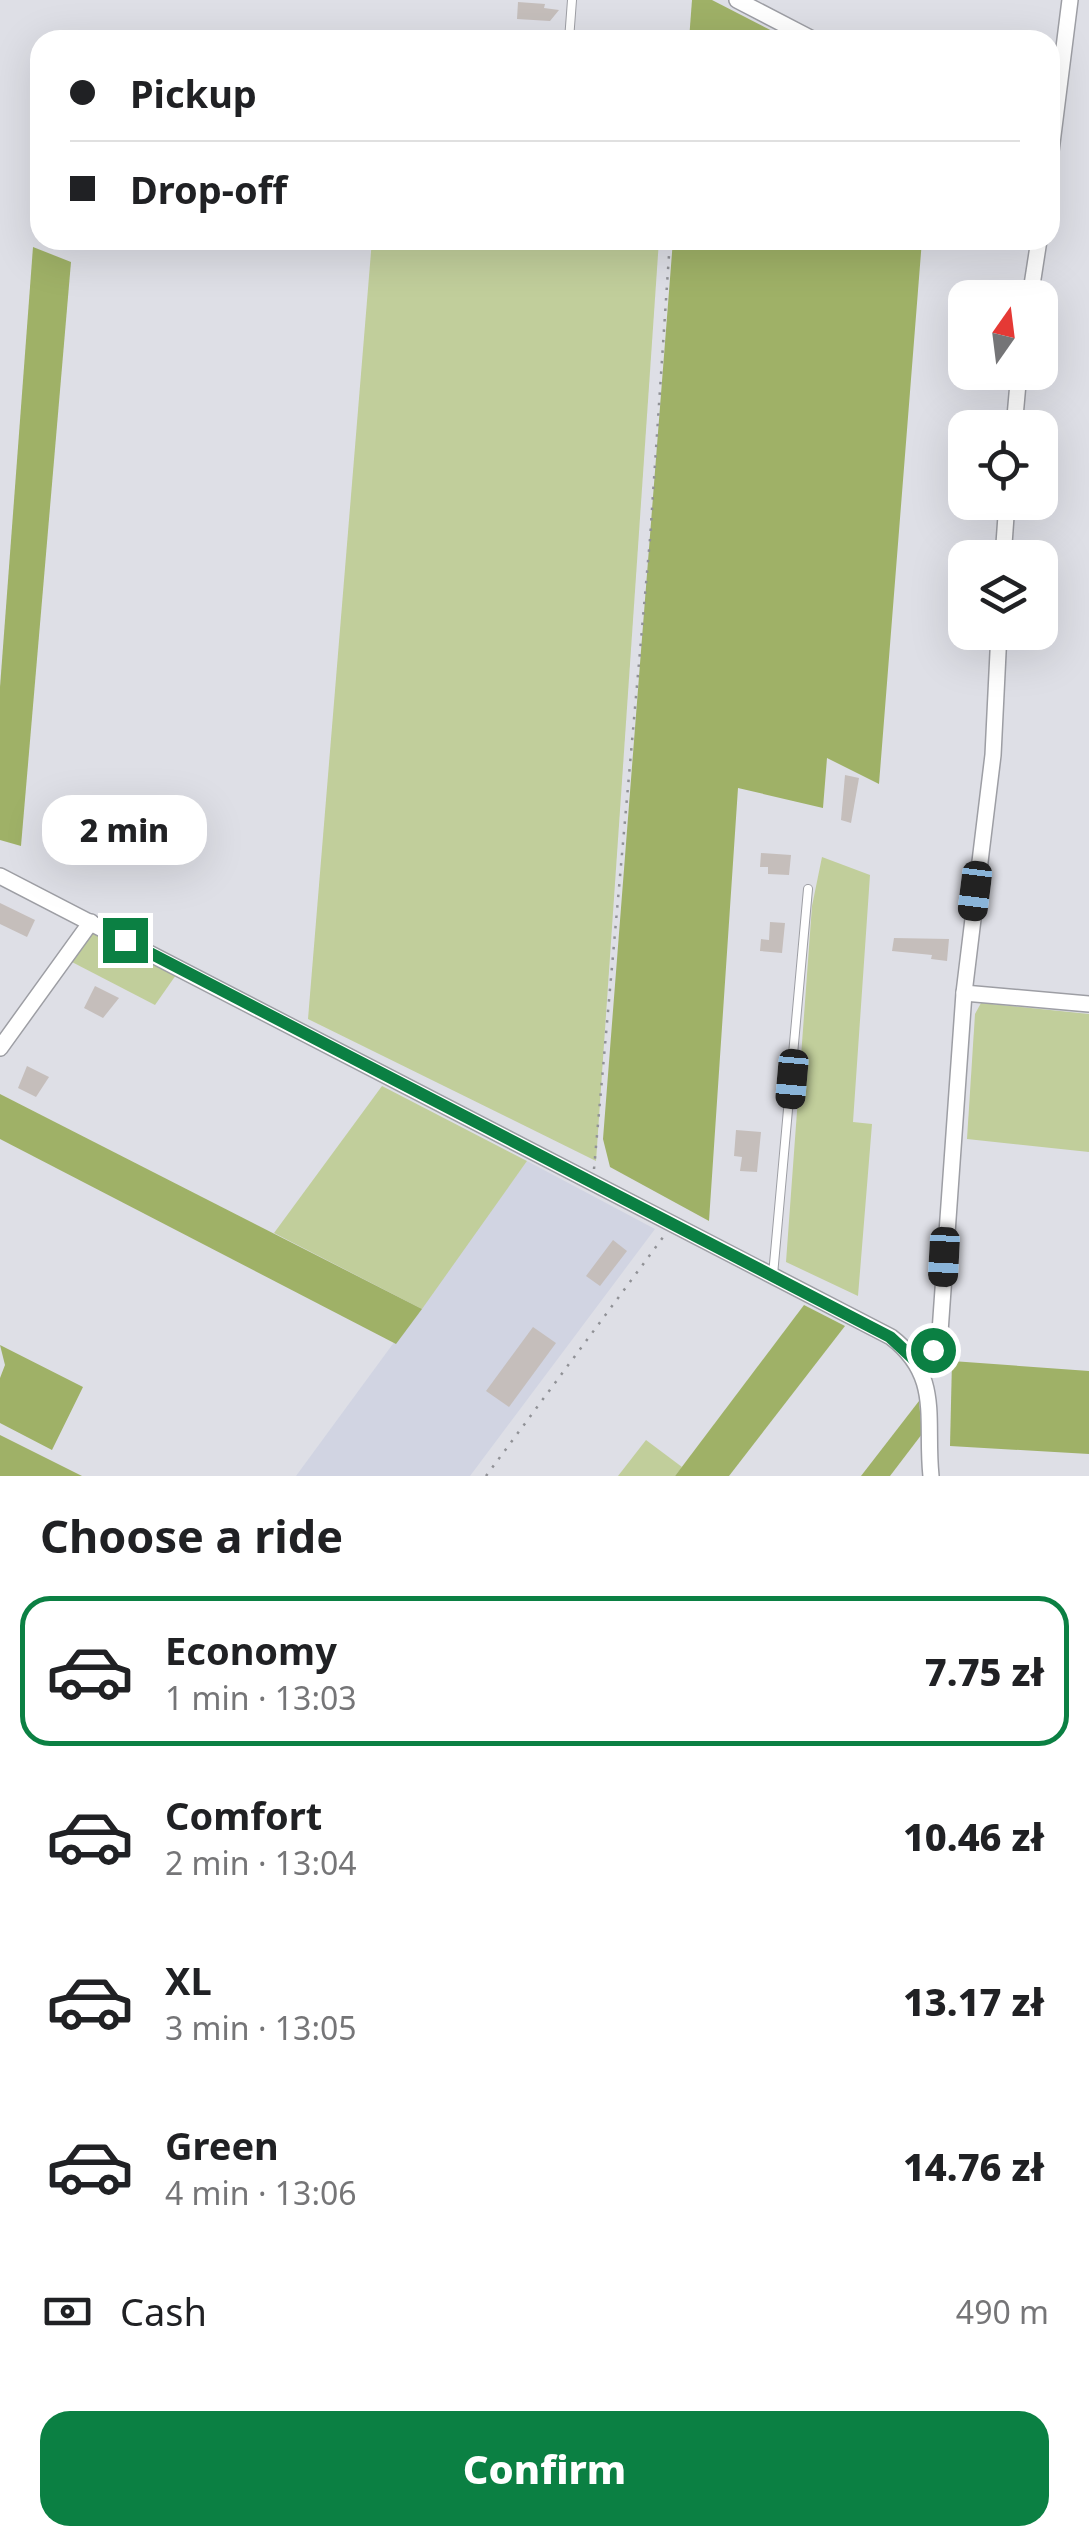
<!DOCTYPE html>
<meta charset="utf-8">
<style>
body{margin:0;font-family:"Noto Sans",sans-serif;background:#f6f6f6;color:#202124;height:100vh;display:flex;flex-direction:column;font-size:38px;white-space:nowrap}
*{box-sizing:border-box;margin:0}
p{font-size:32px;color:#757577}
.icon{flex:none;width:55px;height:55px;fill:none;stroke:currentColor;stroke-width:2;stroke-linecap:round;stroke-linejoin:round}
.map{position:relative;height:1476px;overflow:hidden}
.sheet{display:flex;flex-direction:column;background:#fff;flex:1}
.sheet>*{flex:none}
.hud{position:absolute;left:30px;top:30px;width:1030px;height:220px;border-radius:30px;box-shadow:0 10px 40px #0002;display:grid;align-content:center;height:220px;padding:0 40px;background:#fff}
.needle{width:65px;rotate:14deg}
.tools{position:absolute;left:948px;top:280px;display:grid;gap:20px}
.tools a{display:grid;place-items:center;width:110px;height:110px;border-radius:20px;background:#fff;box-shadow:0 10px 40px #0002;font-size:50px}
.end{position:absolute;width:45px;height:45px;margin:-22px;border:12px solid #0b8043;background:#fff;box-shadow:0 0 0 5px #fff}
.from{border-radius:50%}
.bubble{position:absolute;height:70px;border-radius:30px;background:#fff;box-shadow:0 10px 40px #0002;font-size:32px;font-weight:800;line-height:70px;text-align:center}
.car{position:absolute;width:30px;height:60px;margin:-30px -15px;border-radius:12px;box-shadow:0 0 8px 2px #0007;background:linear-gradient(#222 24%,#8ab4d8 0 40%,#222 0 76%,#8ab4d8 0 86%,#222 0)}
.hud b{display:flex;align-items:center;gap:35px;height:95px;font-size:38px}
.hud b+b{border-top:2px solid #e0e0e0}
.hud i{width:25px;height:25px;background:#202124}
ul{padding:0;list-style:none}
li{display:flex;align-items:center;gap:30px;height:150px;margin:0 20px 15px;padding:0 20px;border:5px solid transparent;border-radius:30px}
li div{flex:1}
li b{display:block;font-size:38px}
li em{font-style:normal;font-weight:800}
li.active{border-color:#0b8043}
li>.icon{width:90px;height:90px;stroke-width:1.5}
h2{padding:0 40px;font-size:45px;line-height:120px}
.pay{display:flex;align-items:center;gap:25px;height:110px;padding:0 40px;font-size:38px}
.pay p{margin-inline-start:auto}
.action{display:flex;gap:20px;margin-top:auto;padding:20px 40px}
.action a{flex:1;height:115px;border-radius:30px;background:#0b8043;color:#fff;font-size:40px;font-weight:800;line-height:115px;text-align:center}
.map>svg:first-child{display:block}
</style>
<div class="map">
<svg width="1089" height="1476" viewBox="0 0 1089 1476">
<rect width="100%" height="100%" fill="#dedfe6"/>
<path fill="#d1d4e2" d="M527 1161 655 1229 470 1476H296Z"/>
<g fill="#c1ce9b">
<path d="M372 240H659L596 1161 308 1019Z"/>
<path d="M822 857 870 875 853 1122 872 1124 858 1296 786 1262 812 906Z"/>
<path d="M93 931 176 975 155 1005 70 961Z"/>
<path d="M981 1003 1089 1014V1152L967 1139 975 1014Z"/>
<path d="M382 1086 527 1161 422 1309 274 1233Z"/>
<path d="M646 1440 682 1467 675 1476H618Z"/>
</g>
<g fill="#9fb167">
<path d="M692 0H712L790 40H689Z"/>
<path d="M673 240H922L879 784 827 758 823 808 738 788 709 1221 610 1167 603 1139Z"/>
<path d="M33 247 71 262 21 846 0 840V687Z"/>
<path d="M0 1094 422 1309 396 1344 0 1139Z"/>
<path d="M804 1305 845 1326 729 1476H675Z"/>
<path d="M0 1345 83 1387 52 1450 0 1423V1378L5 1365Z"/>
<path d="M952 1361 1089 1371V1454L950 1446Z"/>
<path d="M919 1401 922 1434 890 1476H861Z"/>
<path d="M0 1435 82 1476H0Z"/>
</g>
<g fill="#c5bebb">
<path d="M518 2 545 4 544 8 559 10 550 21 517 19Z"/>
<path d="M845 775 859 778 851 823 841 820Z"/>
<path d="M761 853 791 855 789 875 768 874V867H760Z"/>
<path d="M0 903 35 920 27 937 0 924Z"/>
<path d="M770 922 785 923 782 953 760 951 761 939 769 940Z"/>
<path d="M894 938 949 939 947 961 931 959 932 955 892 951Z"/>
<path d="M95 986 119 998 103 1018 84 1008Z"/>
<path d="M27 1066 49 1077 36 1097 18 1088Z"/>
<path d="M736 1130 761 1132 757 1172 740 1171 742 1157 734 1156Z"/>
<path d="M613 1240 627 1251 600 1286 586 1276Z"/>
<path d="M533 1327 556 1343 509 1407 486 1391Z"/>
</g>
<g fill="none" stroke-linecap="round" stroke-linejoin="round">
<defs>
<g id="service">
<path d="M569 40 572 0"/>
<path d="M773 1275 808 889"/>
</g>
<g id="minor">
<path d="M737 0 814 40"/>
<path d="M1050 159 1070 0"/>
<path d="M1030 298 1039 240"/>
<path d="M1014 428 1019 372"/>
<path d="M1003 558 1007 502"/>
<path d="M0 876 891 1337C942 1376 925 1419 931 1476"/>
<path d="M964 993 1089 1004"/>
<path d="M0 1048 91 922"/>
<path d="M919 1364 933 1351 940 1332 964 993 993 755 999 632"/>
</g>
</defs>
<use href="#service" stroke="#9d9ea4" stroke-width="10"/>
<use href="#minor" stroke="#9d9ea4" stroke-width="18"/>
<g stroke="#909196" stroke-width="2.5" stroke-dasharray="2.5 8" stroke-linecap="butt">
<path d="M594 1169 650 539 670 240"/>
<path d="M486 1476 664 1236"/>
</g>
<use href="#service" stroke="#fff" stroke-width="8"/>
<use href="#minor" stroke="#fff" stroke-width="15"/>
</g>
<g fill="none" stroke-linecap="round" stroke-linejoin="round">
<path stroke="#0b8043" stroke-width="12" d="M125 940 890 1337 919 1364 933 1350"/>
</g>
</svg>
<div class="tools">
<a><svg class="needle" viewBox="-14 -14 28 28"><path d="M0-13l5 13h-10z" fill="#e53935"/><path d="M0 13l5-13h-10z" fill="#757577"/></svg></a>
<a><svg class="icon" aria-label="locate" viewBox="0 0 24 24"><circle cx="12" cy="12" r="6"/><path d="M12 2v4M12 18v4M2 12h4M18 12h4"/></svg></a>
<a><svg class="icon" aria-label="layers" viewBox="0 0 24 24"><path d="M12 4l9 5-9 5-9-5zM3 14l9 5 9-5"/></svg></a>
</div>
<i class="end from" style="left:933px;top:1350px"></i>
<i class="end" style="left:125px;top:940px"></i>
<div class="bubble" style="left:42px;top:795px;width:165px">2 min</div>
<i class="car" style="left:975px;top:891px;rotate:187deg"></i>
<i class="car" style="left:792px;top:1079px;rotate:185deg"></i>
<i class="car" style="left:944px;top:1257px;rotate:183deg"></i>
<div class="hud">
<b><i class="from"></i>Pickup</b>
<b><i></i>Drop-off</b>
</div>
</div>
<section class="sheet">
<h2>Choose a ride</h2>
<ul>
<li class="active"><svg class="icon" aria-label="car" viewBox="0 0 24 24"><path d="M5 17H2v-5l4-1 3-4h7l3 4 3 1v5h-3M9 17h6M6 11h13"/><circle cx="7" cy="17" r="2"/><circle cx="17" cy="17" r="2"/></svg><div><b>Economy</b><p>1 min · 13:03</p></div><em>7.75 zł</em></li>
<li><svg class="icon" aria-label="car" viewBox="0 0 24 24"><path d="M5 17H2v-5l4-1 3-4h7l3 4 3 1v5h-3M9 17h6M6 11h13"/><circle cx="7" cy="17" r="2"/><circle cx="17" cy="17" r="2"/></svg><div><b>Comfort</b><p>2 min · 13:04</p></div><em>10.46 zł</em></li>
<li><svg class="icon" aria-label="car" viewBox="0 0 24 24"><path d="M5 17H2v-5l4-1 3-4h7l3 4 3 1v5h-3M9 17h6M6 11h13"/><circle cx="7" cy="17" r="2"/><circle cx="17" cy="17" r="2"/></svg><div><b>XL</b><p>3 min · 13:05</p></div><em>13.17 zł</em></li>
<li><svg class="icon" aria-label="car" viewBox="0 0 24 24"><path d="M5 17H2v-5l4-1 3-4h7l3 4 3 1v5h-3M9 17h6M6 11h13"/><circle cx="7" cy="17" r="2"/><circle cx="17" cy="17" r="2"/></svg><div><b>Green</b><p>4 min · 13:06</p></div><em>14.76 zł</em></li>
</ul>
<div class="pay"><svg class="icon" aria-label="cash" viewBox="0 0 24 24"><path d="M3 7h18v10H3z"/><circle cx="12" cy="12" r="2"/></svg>Cash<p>490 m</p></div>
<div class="action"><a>Confirm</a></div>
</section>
